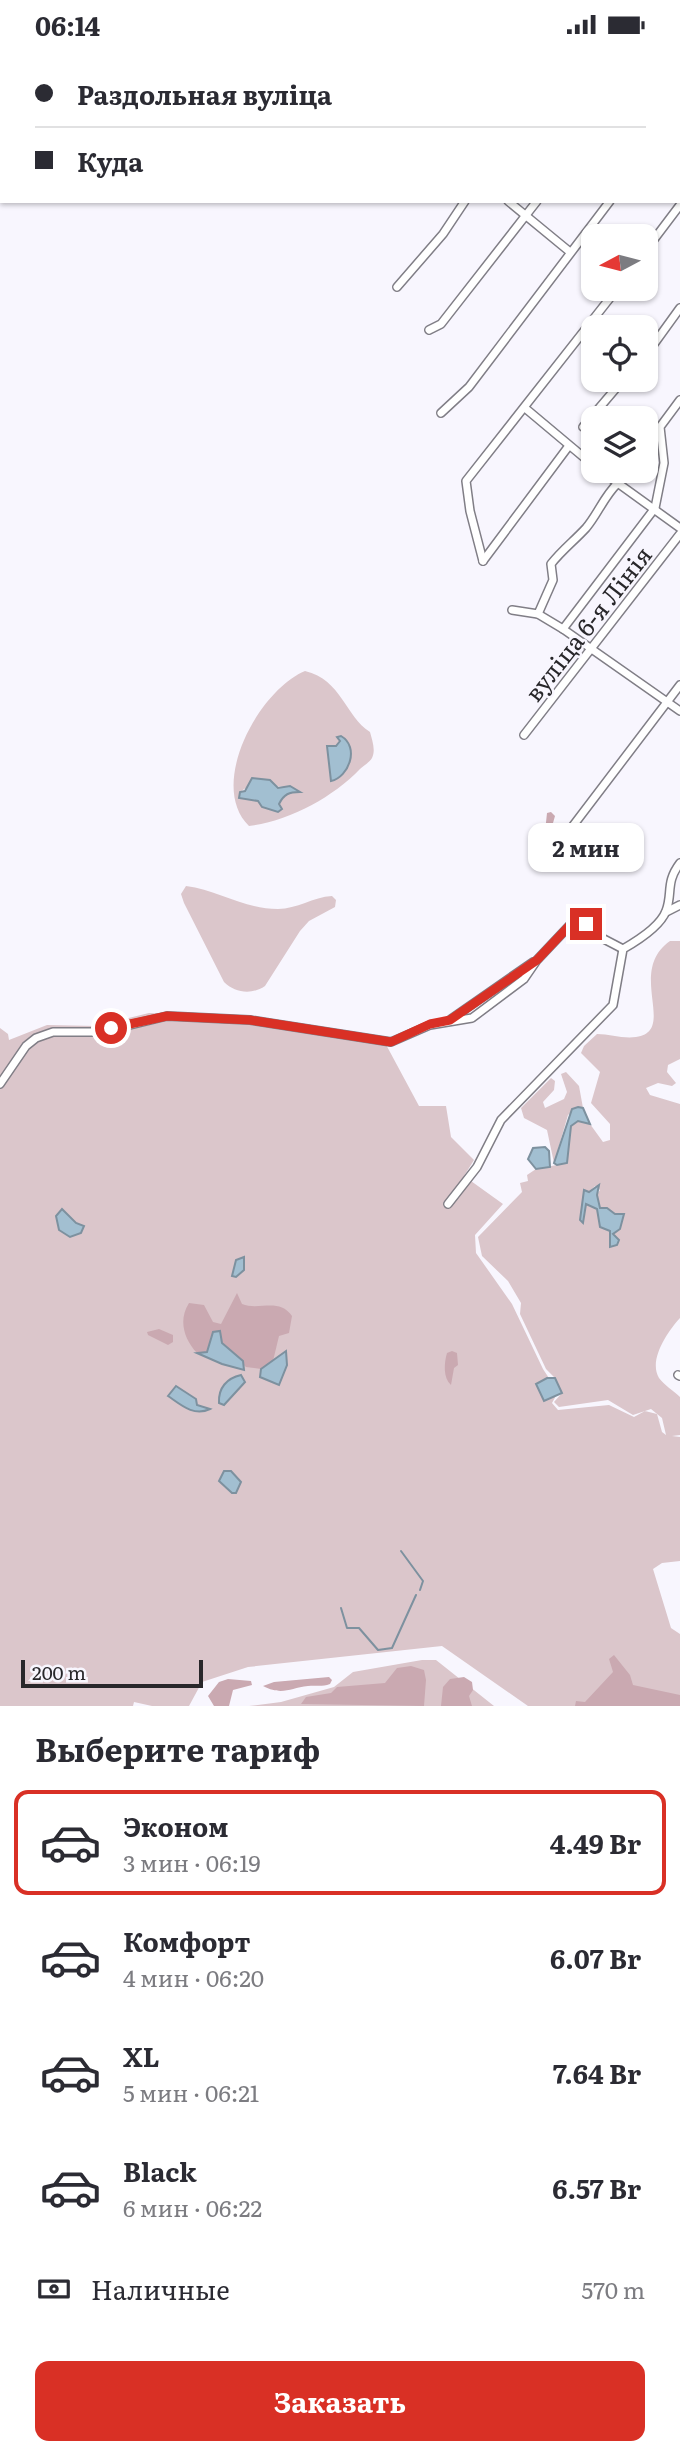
<!DOCTYPE html>
<html lang="ru">
<meta charset="utf-8">
<style>
body{margin:0;font-family:Literata,serif;background:#f2f2f3;color:#2b2b33;height:100vh;display:flex;flex-direction:column;font-size:26px;white-space:nowrap}
*{box-sizing:border-box;margin:0}
p{font-size:23px;color:#7c7c81}
.icon{flex:none;width:38px;height:38px;fill:none;stroke:currentColor;stroke-width:2;stroke-linecap:round;stroke-linejoin:round}
.map{position:relative;height:1657px;overflow:hidden}
.sheet{display:flex;flex-direction:column;background:#fff;flex:1}
.sheet>*{flex:none}
.guide{position:absolute;left:0px;top:0px;width:681px;height:154px;box-shadow:0 2px 5px #0004;display:grid;align-content:center;height:154px;padding:0 35px;background:#fff}
.needle{width:46px;rotate:263deg}
.fabs{position:absolute;left:581px;top:175px;display:grid;gap:14px}
.fabs a{display:grid;place-items:center;width:77px;height:77px;border-radius:14px;background:#fff;box-shadow:0 2px 5px #0004;font-size:35px}
.scale{position:absolute;left:21px;bottom:18px;width:182px;box-sizing:border-box;padding-left:7px;border:4px solid #28272a;border-top:0;font-size:19px;line-height:24px;white-space:nowrap;color:#28272a;-webkit-text-stroke:5px #f8f6fe;paint-order:stroke}
.end{position:absolute;width:32px;height:32px;margin:-16px;border:9px solid #d93025;background:#fff;box-shadow:0 0 0 4px #fff}
.from{border-radius:50%}
.bubble{position:absolute;height:49px;border-radius:14px;background:#fff;box-shadow:0 2px 5px #0004;font-size:23px;font-weight:700;line-height:49px;text-align:center}
.guide b{display:flex;align-items:center;gap:24px;height:66px;font-size:26px}
.guide b+b{border-top:2px solid #e1e1e2}
.guide i{width:18px;height:18px;background:#2b2b33}
ul{padding:0;list-style:none}
li{display:flex;align-items:center;gap:21px;height:105px;margin:0 14px 10px;padding:0 21px;border:4px solid transparent;border-radius:14px}
li div{flex:1}
li b{display:block;font-size:26px}
li em{font-style:normal;font-weight:700}
li.on{border-color:#d93025}
li>.icon{width:63px;height:63px;stroke-width:1.5}
h2{padding:0 35px;font-size:32px;line-height:84px}
.pay{display:flex;align-items:center;gap:18px;height:77px;padding:0 35px;font-size:26px}
.pay p{margin-inline-start:auto}
.cta{display:flex;gap:14px;margin-top:auto;padding:14px 35px}
.cta a{flex:1;height:80px;border-radius:14px;background:#d93025;color:#fff;font-size:28px;font-weight:700;line-height:80px;text-align:center}
.status{display:flex;justify-content:space-between;align-items:center;height:49px;padding:0 35px;background:#fff;direction:ltr}
.status svg{height:19px;fill:currentColor}
.map>svg:first-child{display:block}
</style>
<div class="status"><b>06:14</b><svg viewBox="0 0 49 12"><path d="M0 12V9h3v3zM5 12V6h3v6zM10 12V3h3v9zM15 12V0h3v12zM26 1h20v11H26zM47 4h2v5h-2z"/></svg></div>
<div class="map">
<svg width="680" height="1657" viewBox="0 0 680 1657">
<rect width="100%" height="100%" fill="#f8f6fe"/>
<g fill="#dbc6cb" fill-rule="evenodd">
<path d="M305 622C342 631 345 667 370 683 372 691 376 701 372 709 370 713 363 717 360 720 332 749 289 772 249 777 207 736 259 641 305 622ZM250 736 287 738 299 743C285 743 283 750 275 760L240 743Z"/>
<path d="M186 837C218 841 244 860 278 860 297 860 313 848 332 847L336 851 335 858 309 872 300 882 265 937C252 946 235 944 224 933L184 854 181 845Z"/>
<path d="M670 892H680V1010L668 1016 667 1023 676 1034 672 1037 658 1034 646 1039 650 1046 680 1055V1269C668 1282 648 1311 659 1329 664 1336 674 1342 680 1348V1386L672 1387 680 1388V1512L662 1514 653 1520 671 1579 680 1585V1654L675 1657H528L442 1597 248 1618 202 1633 189 1657H152L134 1653 133 1657H0V979L8 985 9 991 47 976 96 977 149 964 239 967 383 990 419 1057H446L451 1088 474 1111 464 1127 503 1155 475 1186 476 1204 512 1255 543 1320 558 1343 552 1354 558 1361 609 1356 634 1368 645 1362 657 1365 662 1383 666 1386 662 1369 651 1360 633 1366 608 1351 559 1358 554 1353 562 1344 555 1329 546 1320 520 1265 521 1254 508 1232 482 1207 478 1188 522 1143 520 1134 528 1132 527 1126 536 1120 567 1114 571 1077 578 1072 590 1075 603 1093 610 1091V1075L591 1054 600 1023 581 1004 584 997 597 985C610 985 623 990 636 988 678 982 626 923 670 892ZM595 1137 600 1141 597 1145 600 1159 615 1165 613 1188 617 1196 610 1198 609 1179 600 1178 597 1160 589 1154 586 1156 580 1171 584 1141 589 1143Z"/>
<path d="M566 1023 579 1037 583 1059 578 1058 568 1066 554 1114 547 1081 524 1069 521 1059 551 1029 555 1032 554 1041 543 1053 545 1059 564 1050 567 1043 561 1025Z"/>
<path d="M422 1611H436L494 1657H249L281 1653 334 1638 353 1623Z"/>
</g>
<g fill="#caa9b1">
<path d="M551 763 555 767 553 774 563 777 566 783 558 792 552 793 545 783 547 764Z"/>
<path d="M237 1244 242 1255C259 1262 279 1248 292 1267L289 1284 279 1287 273 1312 261 1320 246 1318 211 1287 207 1303 197 1304C184 1290 178 1271 189 1254L204 1256 213 1273 221 1275Z"/>
<path d="M159 1280 173 1286V1293L168 1296 148 1286 147 1283Z"/>
<path d="M452 1302 457 1304 458 1316 454 1319 451 1336C443 1329 444 1314 447 1304Z"/>
<path d="M614 1606 630 1626 633 1636 680 1646V1657H575L576 1652 585 1653 613 1623 609 1610Z"/>
<path d="M411 1617 424 1621 426 1631 424 1657 301 1655 306 1648 331 1644 337 1638 385 1634 397 1619Z"/>
<path d="M329 1628 332 1631 330 1635C322 1638 316 1636 308 1637 290 1639 282 1647 263 1637L274 1633Z"/>
<path d="M464 1628 472 1633 473 1641 469 1647 472 1657H441L443 1638 450 1630Z"/>
<path d="M228 1630 251 1632 252 1636 233 1641 229 1657H214L208 1647 219 1633Z"/>
</g>
<g fill="#a2bfd1" stroke="#7d919f" stroke-width="2">
<path d="M341 687C360 698 349 728 331 732L327 697H336L340 692 337 688Z"/>
<path d="M252 729 270 731 278 739 290 737 300 743C289 743 284 745 279 755L282 760 278 763 262 758 258 752 239 749 240 743 245 742Z"/>
<path d="M578 1058 583 1059 590 1075 578 1072 571 1077 567 1114 557 1116 554 1114 572 1060Z"/>
<path d="M545 1098 549 1102 550 1118 536 1120 528 1110 533 1099Z"/>
<path d="M599 1136 597 1146 600 1159H607L615 1165H624L620 1180 613 1185 619 1191 617 1196 610 1198V1182L600 1178 597 1160 586 1155 583 1174 580 1171 584 1141 589 1143Z"/>
<path d="M62 1160 76 1174 84 1177 81 1184 70 1188 59 1181 56 1167Z"/>
<path d="M244 1208V1221L236 1228 232 1227 236 1211Z"/>
<path d="M220 1282 222 1294 243 1312 244 1321 222 1315 197 1304 207 1303 213 1283Z"/>
<path d="M286 1302 287 1316 279 1336 260 1328 261 1320Z"/>
<path d="M241 1326 245 1333 224 1356 219 1354C218 1339 227 1329 241 1326Z"/>
<path d="M547 1329H555L562 1344 544 1352 536 1335Z"/>
<path d="M176 1337 196 1350 197 1356 210 1360C194 1368 181 1356 168 1347Z"/>
<path d="M224 1422H231L241 1433 236 1444H232L219 1432Z"/>
</g>
<g fill="none" stroke-linecap="round" stroke-linejoin="round">
<g stroke="#7d919f" stroke-width="2">
<path d="M401 1502 423 1532 420 1541"/>
<path d="M341 1559 347 1579H359L378 1601 392 1599 416 1546"/>
</g>
<defs>
<g id="minor">
<path d="M46 0 47 2"/>
<path d="M667 0 677 2"/>
<path d="M404 2 407 0"/>
<path d="M648 2 649 0"/>
<path d="M679 42 680 43"/>
<path d="M679 65 680 64"/>
<path d="M0 84H2"/>
<path d="M508 152 570 203"/>
<path d="M646 201 680 156"/>
<path d="M397 238 443 185 465 152"/>
<path d="M429 281 441 275 537 152"/>
<path d="M646 306 680 259"/>
<path d="M525 359 593 416"/>
<path d="M441 364 469 338 610 152"/>
<path d="M583 378 623 331"/>
<path d="M601 422 680 479"/>
<path d="M483 512 470 462 466 432 617 240"/>
<path d="M483 512 568 398"/>
<path d="M512 561 538 565 563 580 680 662"/>
<path d="M538 565 553 531 551 515C562 501 574 492 586 479 598 465 604 447 618 434"/>
<path d="M563 580 655 459 664 414 660 378 680 351"/>
<path d="M524 686 680 485"/>
<path d="M550 807 680 636"/>
<path d="M666 863 680 856"/>
<path d="M451 970 533 913"/>
<path d="M0 1035 26 997 36 989 53 983H101L167 967 250 971 391 993 430 976 472 969 524 930 537 911 570 876 586 875 600 888 623 900"/>
<path d="M448 1155 477 1118 501 1071 613 956 623 900C637 892 660 878 666 862 673 844 665 834 680 814"/>
<path d="M678 1326 680 1327"/>
</g>
</defs>
<use href="#minor" stroke="#807e86" stroke-width="10"/>
<use href="#minor" stroke="#fff" stroke-width="7"/>
</g>
<g fill="none" stroke-linecap="round" stroke-linejoin="round">
<path stroke="#d93025" stroke-width="9" d="M111 979 167 967 250 971 391 993 430 975 450 971 537 911 570 876 586 875"/>
</g>
<g text-anchor="middle" dominant-baseline="central" stroke-width="5" stroke-linejoin="round" paint-order="stroke">
<g font-size="24" fill="#28272a" stroke="#f8f6fe">
<text transform="translate(587 574) rotate(-52)">вуліца 6-я Лінія</text>
</g>
</g>
</svg>
<div class="fabs">
<a><svg class="needle" viewBox="-14 -14 28 28"><path d="M0-13l5 13h-10z" fill="#e53935"/><path d="M0 13l5-13h-10z" fill="#7c7c81"/></svg></a>
<a><svg class="icon" aria-label="locate" viewBox="0 0 24 24"><circle cx="12" cy="12" r="6"/><path d="M12 2v4M12 18v4M2 12h4M18 12h4"/></svg></a>
<a><svg class="icon" aria-label="layers" viewBox="0 0 24 24"><path d="M12 4l9 5-9 5-9-5zM3 14l9 5 9-5"/></svg></a>
</div>
<div class="scale">200 m</div>
<i class="end from" style="left:111px;top:979px"></i>
<i class="end" style="left:586px;top:875px"></i>
<div class="bubble" style="left:528px;top:774px;width:116px">2 мин</div>
<div class="guide">
<b><i class="from"></i>Раздольная вуліца</b>
<b><i></i>Куда</b>
</div>
</div>
<section class="sheet">
<h2>Выберите тариф</h2>
<ul>
<li class="on"><svg class="icon" aria-label="car" viewBox="0 0 24 24"><path d="M5 17H2v-5l4-1 3-4h7l3 4 3 1v5h-3M9 17h6M6 11h13"/><circle cx="7" cy="17" r="2"/><circle cx="17" cy="17" r="2"/></svg><div><b>Эконом</b><p>3 мин · 06:19</p></div><em>4.49 Br</em></li>
<li><svg class="icon" aria-label="car" viewBox="0 0 24 24"><path d="M5 17H2v-5l4-1 3-4h7l3 4 3 1v5h-3M9 17h6M6 11h13"/><circle cx="7" cy="17" r="2"/><circle cx="17" cy="17" r="2"/></svg><div><b>Комфорт</b><p>4 мин · 06:20</p></div><em>6.07 Br</em></li>
<li><svg class="icon" aria-label="car" viewBox="0 0 24 24"><path d="M5 17H2v-5l4-1 3-4h7l3 4 3 1v5h-3M9 17h6M6 11h13"/><circle cx="7" cy="17" r="2"/><circle cx="17" cy="17" r="2"/></svg><div><b>XL</b><p>5 мин · 06:21</p></div><em>7.64 Br</em></li>
<li><svg class="icon" aria-label="car" viewBox="0 0 24 24"><path d="M5 17H2v-5l4-1 3-4h7l3 4 3 1v5h-3M9 17h6M6 11h13"/><circle cx="7" cy="17" r="2"/><circle cx="17" cy="17" r="2"/></svg><div><b>Black</b><p>6 мин · 06:22</p></div><em>6.57 Br</em></li>
</ul>
<div class="pay"><svg class="icon" aria-label="cash" viewBox="0 0 24 24"><path d="M3 7h18v10H3z"/><circle cx="12" cy="12" r="2"/></svg>Наличные<p>570 m</p></div>
<div class="cta"><a>Заказать</a></div>
</section>
